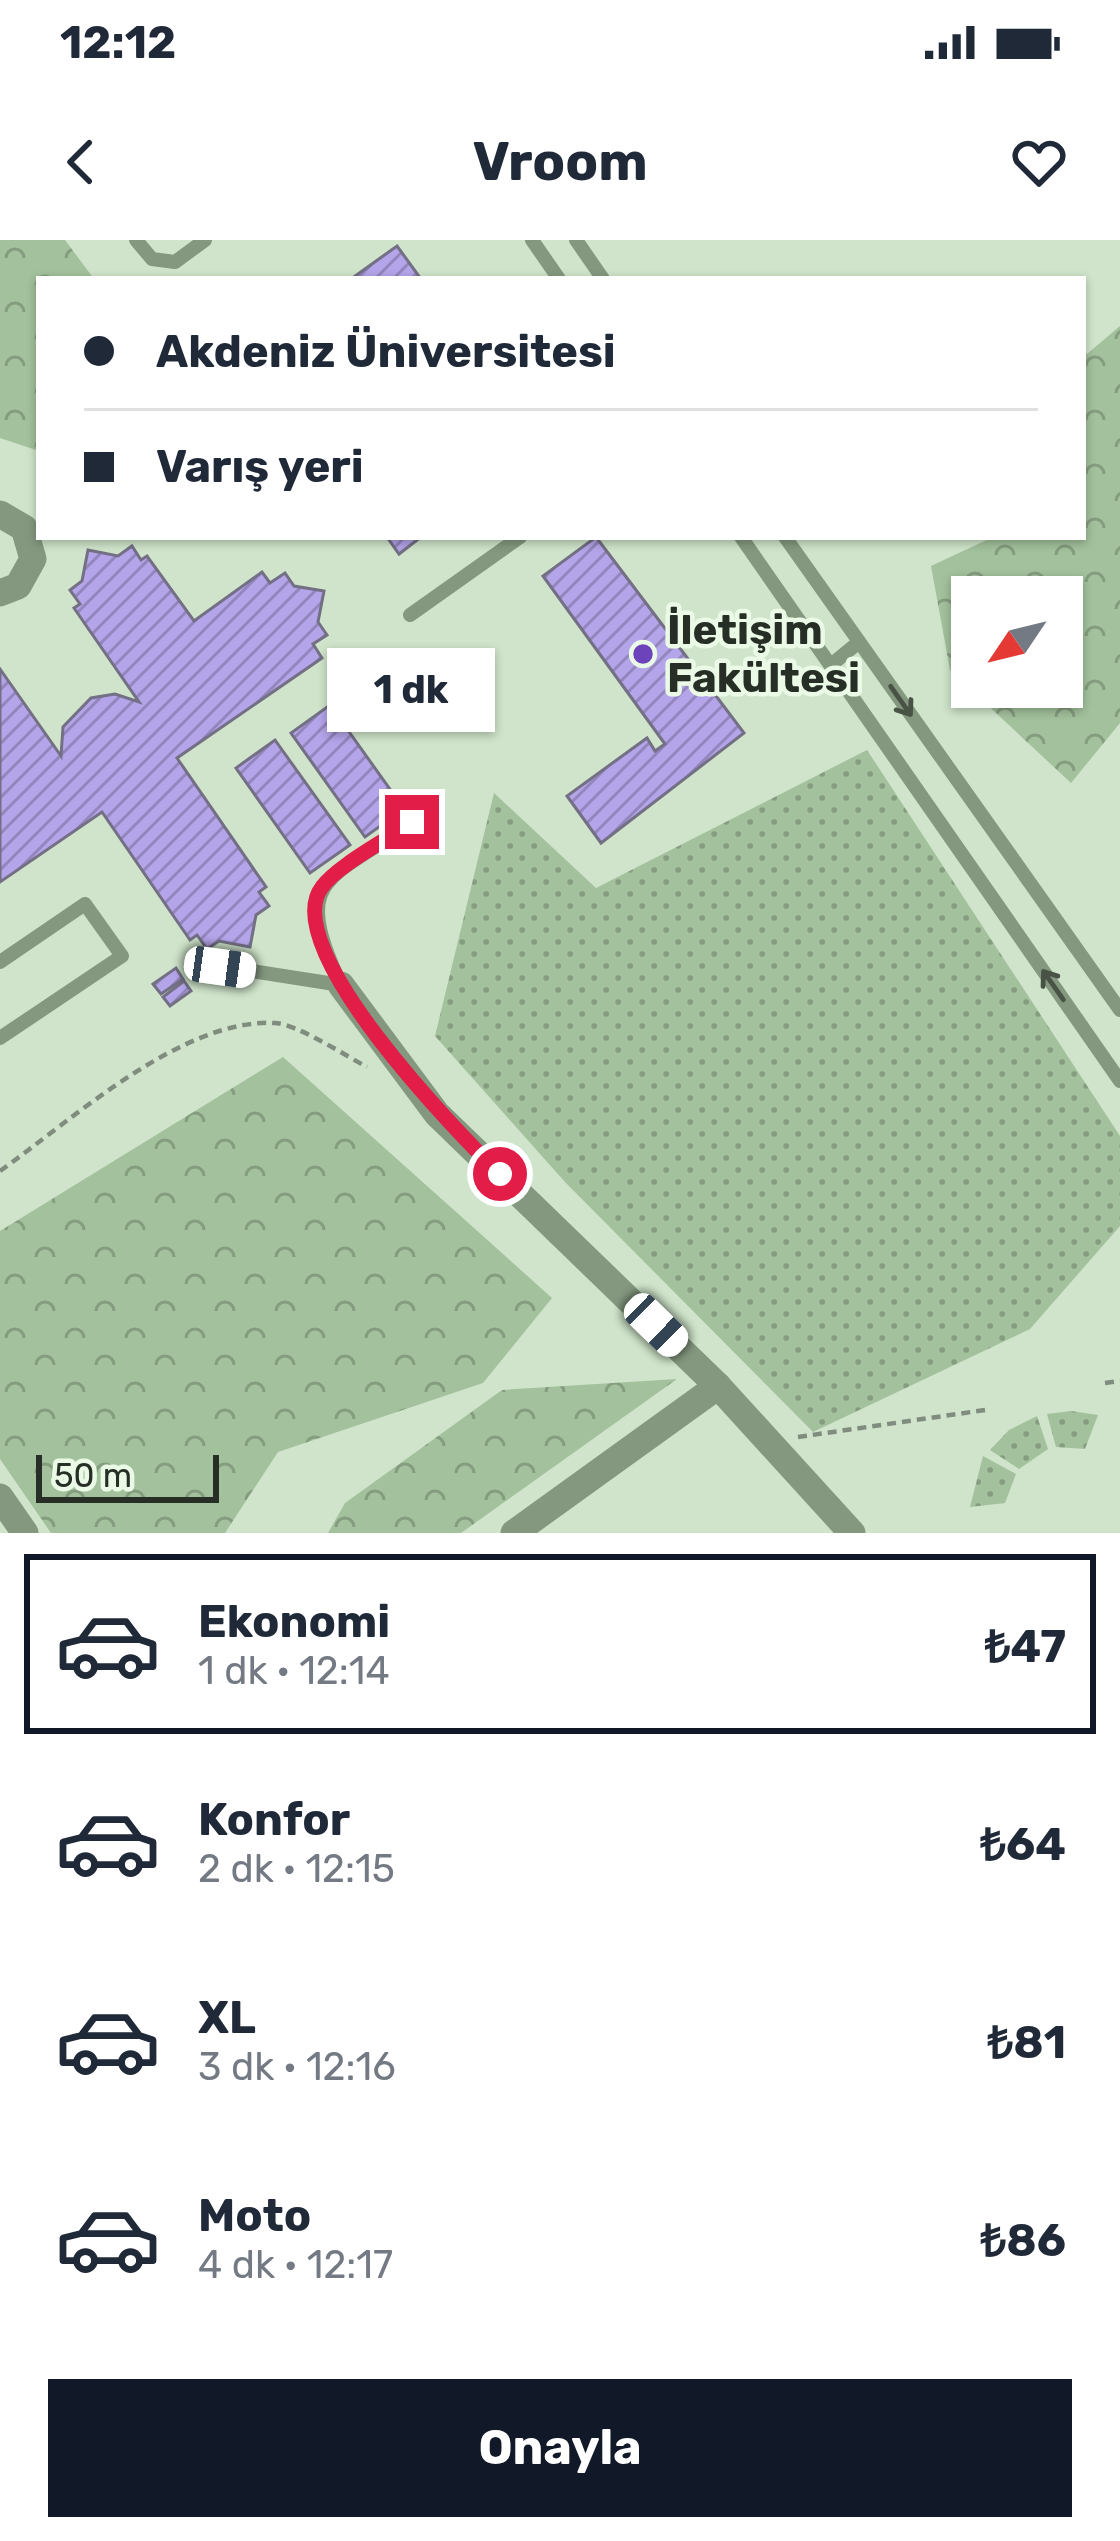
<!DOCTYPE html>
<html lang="tr">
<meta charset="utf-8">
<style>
body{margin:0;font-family:Rubik,sans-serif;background:#f2f2f3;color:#1f2937;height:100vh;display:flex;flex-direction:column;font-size:45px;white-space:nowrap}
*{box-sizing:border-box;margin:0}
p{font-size:39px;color:#747a83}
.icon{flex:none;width:66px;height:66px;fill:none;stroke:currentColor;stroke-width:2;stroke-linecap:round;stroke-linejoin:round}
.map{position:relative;height:1293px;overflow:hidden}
.details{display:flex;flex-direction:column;background:#fff;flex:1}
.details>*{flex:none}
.hud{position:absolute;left:36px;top:36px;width:1050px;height:264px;border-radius:0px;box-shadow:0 3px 9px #0004;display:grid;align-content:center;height:264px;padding:0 48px;background:#fff}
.needle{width:78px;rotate:235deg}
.tools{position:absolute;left:951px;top:336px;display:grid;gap:24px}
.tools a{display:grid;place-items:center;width:132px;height:132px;border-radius:0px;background:#fff;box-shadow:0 3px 9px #0004;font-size:60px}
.scale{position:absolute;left:36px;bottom:30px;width:183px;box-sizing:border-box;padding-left:12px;border:6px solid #272e26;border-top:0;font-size:33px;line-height:42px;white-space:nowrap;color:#272e26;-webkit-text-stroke:9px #eafae6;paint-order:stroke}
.end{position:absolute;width:54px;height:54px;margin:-27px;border:15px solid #e11d48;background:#fff;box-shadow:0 0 0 6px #fff}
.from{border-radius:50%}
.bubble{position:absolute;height:84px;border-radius:0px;background:#fff;box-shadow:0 3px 9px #0004;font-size:39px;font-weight:700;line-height:84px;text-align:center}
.car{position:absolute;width:36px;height:72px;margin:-36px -18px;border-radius:15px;box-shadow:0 0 9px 3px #0007;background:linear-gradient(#fff 24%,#345 0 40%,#fff 0 76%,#345 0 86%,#fff 0)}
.hud b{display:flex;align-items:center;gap:42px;height:114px;font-size:45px}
.hud b+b{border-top:3px solid #e0e1e3}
.hud i{width:30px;height:30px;background:#1f2937}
ul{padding:21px 0 0;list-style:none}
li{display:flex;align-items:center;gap:36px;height:180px;margin:0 24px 18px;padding:0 24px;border:6px solid transparent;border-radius:0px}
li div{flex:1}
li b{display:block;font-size:45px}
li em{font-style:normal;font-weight:700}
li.on{border-color:#111827}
li>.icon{width:108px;height:108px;stroke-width:1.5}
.button{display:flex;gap:24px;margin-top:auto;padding:24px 48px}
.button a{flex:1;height:138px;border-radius:0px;background:#111827;color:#fff;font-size:48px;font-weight:700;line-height:138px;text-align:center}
.status{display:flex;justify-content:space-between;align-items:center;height:84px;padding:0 60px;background:#fff;direction:ltr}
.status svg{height:33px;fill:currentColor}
header{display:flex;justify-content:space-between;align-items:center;height:156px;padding:0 48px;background:#fff;font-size:54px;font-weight:700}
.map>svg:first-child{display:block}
</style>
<div class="status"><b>12:12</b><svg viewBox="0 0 49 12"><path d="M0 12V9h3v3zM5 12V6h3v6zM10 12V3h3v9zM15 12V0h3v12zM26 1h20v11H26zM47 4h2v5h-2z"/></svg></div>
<header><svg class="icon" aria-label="back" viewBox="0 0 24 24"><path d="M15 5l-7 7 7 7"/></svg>Vroom<svg class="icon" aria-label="heart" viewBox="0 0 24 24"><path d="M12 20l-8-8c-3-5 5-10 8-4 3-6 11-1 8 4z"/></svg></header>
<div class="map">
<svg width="1120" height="1293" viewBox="0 0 1120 1293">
<defs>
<pattern id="grass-dots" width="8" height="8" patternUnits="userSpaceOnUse" patternTransform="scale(3)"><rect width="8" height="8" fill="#a3c19c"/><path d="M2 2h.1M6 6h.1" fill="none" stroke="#859d7f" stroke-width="1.8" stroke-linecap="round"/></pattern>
<pattern id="forest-crowns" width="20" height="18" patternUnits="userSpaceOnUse" patternTransform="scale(3)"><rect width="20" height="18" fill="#a3c19c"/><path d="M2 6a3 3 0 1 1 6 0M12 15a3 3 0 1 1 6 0" fill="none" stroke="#859d7f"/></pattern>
<pattern id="building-hatch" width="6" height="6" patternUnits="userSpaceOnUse" patternTransform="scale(3)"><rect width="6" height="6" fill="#b4a4e9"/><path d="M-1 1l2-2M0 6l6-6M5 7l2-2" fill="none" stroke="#9286bd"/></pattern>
</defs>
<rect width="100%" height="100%" fill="#dcedd9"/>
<path fill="#cfe4ca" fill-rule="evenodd" d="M0 0H1120V1293H0ZM39 39H1083V297H39ZM972 357H1062V447H972Z"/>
<g fill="url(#grass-dots)">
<path d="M867 510 1120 896V986L1030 1089 813 1192 565 942 435 796 494 553 596 648Z"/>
<path d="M1071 1171 1098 1175 1085 1209 1056 1207 1047 1174Z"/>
<path d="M1037 1176 1048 1209 1019 1229 990 1210 1009 1190Z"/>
<path d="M983 1216 1016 1234 1005 1263 970 1267Z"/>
</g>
<g fill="url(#forest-crowns)" fill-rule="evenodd">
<path d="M0 0H65L94 39H39V211L0 198Z"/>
<path d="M1120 86V483L1071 543 950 430 931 326 993 297H1083V112L1087 114ZM1062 357V447H972V357Z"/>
<path d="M283 817 552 1058 483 1143 278 1212 225 1293H51L0 1219V991Z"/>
<path d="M677 1139 461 1293H328L345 1263 502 1150Z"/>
</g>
<g fill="url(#building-hatch)" stroke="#736f84" stroke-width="3">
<path d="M397 6 421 39H351Z"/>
<path d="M387 297H421L399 314Z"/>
<path d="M596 297 744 493 601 603 567 556 647 498 655 511 665 504 543 336Z"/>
<path d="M132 306 141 320 147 316 194 381 262 332 270 343 285 333 294 346 324 351 318 382 327 395 313 404 322 418 177 518 266 647 259 652 269 666 256 675 250 707 219 701 207 709 197 695 190 700 102 572 0 642V429L61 516 63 487 91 458 115 454 139 462 74 368 80 364 70 350 82 341 88 310 118 316Z"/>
<path d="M330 465 404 569 365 597 291 493Z"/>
<path d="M275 500 350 605 310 633 236 528Z"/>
<path d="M176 728 183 739 161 754 153 744Z"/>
<path d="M184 741 191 751 170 766 163 757Z"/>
</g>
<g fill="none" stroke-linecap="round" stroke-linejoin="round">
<g stroke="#808c7e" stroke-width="4.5" stroke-dasharray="9 6" stroke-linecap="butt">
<path d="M0 931C72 880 182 778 275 783 297 784 346 816 367 827"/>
<path d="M1105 1143 1120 1141"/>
<path d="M798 1197 985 1170"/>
</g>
<g stroke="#84987f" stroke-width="14">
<path d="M136 0 152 19 175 22 205 0"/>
<path d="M532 0 559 39"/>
<path d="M576 0 603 39"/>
<path d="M741 297 1120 841"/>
<path d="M785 297 1120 770"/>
<path d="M410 375 520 297"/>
<path d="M831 425 859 402"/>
<path d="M0 722 85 664 122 716 0 798"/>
<path d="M220 726 341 745"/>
<path d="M341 745C290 636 328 642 413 582"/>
</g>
<g stroke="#84987f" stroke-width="27">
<path d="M0 274 24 288 33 319 18 346 0 353"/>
<path d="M341 745 437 874 718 1146 852 1293"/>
<path d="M0 1257 25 1293"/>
<path d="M514 1293 718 1146"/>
</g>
</g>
<defs><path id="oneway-shaft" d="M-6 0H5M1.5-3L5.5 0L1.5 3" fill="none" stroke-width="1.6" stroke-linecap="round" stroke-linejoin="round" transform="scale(3)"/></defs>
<g stroke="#485345">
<use href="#oneway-shaft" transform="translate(901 461) rotate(55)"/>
<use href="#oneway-shaft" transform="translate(1053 745) rotate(-125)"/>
</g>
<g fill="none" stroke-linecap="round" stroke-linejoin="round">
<path stroke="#e11d48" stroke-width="15" d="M412 582C389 599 338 625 322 647 276 707 458 893 500 934"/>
</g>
<circle fill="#6c43bb" stroke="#eafae6" stroke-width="4.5" cx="643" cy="414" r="12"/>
<g text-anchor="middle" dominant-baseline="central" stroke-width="9" stroke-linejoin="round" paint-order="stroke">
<g font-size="42" font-weight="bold" fill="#272e26" stroke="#eafae6" text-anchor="start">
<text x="667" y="390">İletişim<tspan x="667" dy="48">Fakültesi</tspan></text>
</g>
</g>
</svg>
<div class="tools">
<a><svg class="needle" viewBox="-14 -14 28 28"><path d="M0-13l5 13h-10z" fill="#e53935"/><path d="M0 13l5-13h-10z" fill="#747a83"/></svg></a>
</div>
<div class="scale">50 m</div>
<i class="end from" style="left:500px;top:934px"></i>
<i class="end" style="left:412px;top:582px"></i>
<div class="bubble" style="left:327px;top:408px;width:168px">1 dk</div>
<i class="car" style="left:220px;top:727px;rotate:98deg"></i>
<i class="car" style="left:656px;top:1085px;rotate:134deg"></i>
<div class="hud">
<b><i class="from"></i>Akdeniz Üniversitesi</b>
<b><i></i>Varış yeri</b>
</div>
</div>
<section class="details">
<ul>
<li class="on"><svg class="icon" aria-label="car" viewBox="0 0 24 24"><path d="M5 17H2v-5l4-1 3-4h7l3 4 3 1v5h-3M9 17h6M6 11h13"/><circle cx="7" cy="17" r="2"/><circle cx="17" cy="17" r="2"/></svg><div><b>Ekonomi</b><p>1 dk · 12:14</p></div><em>₺47</em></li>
<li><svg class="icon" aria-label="car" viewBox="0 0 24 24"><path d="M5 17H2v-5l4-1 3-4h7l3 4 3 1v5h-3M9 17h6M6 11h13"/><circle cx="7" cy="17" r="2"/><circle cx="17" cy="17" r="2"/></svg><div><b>Konfor</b><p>2 dk · 12:15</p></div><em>₺64</em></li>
<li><svg class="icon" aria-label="car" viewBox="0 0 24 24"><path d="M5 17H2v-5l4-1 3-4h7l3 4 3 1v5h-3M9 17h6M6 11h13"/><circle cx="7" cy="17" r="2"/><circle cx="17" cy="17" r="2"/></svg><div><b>XL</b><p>3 dk · 12:16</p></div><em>₺81</em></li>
<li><svg class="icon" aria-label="car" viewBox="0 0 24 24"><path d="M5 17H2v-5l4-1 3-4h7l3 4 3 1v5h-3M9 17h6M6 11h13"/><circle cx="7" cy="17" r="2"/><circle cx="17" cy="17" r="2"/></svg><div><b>Moto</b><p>4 dk · 12:17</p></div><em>₺86</em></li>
</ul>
<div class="button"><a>Onayla</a></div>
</section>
